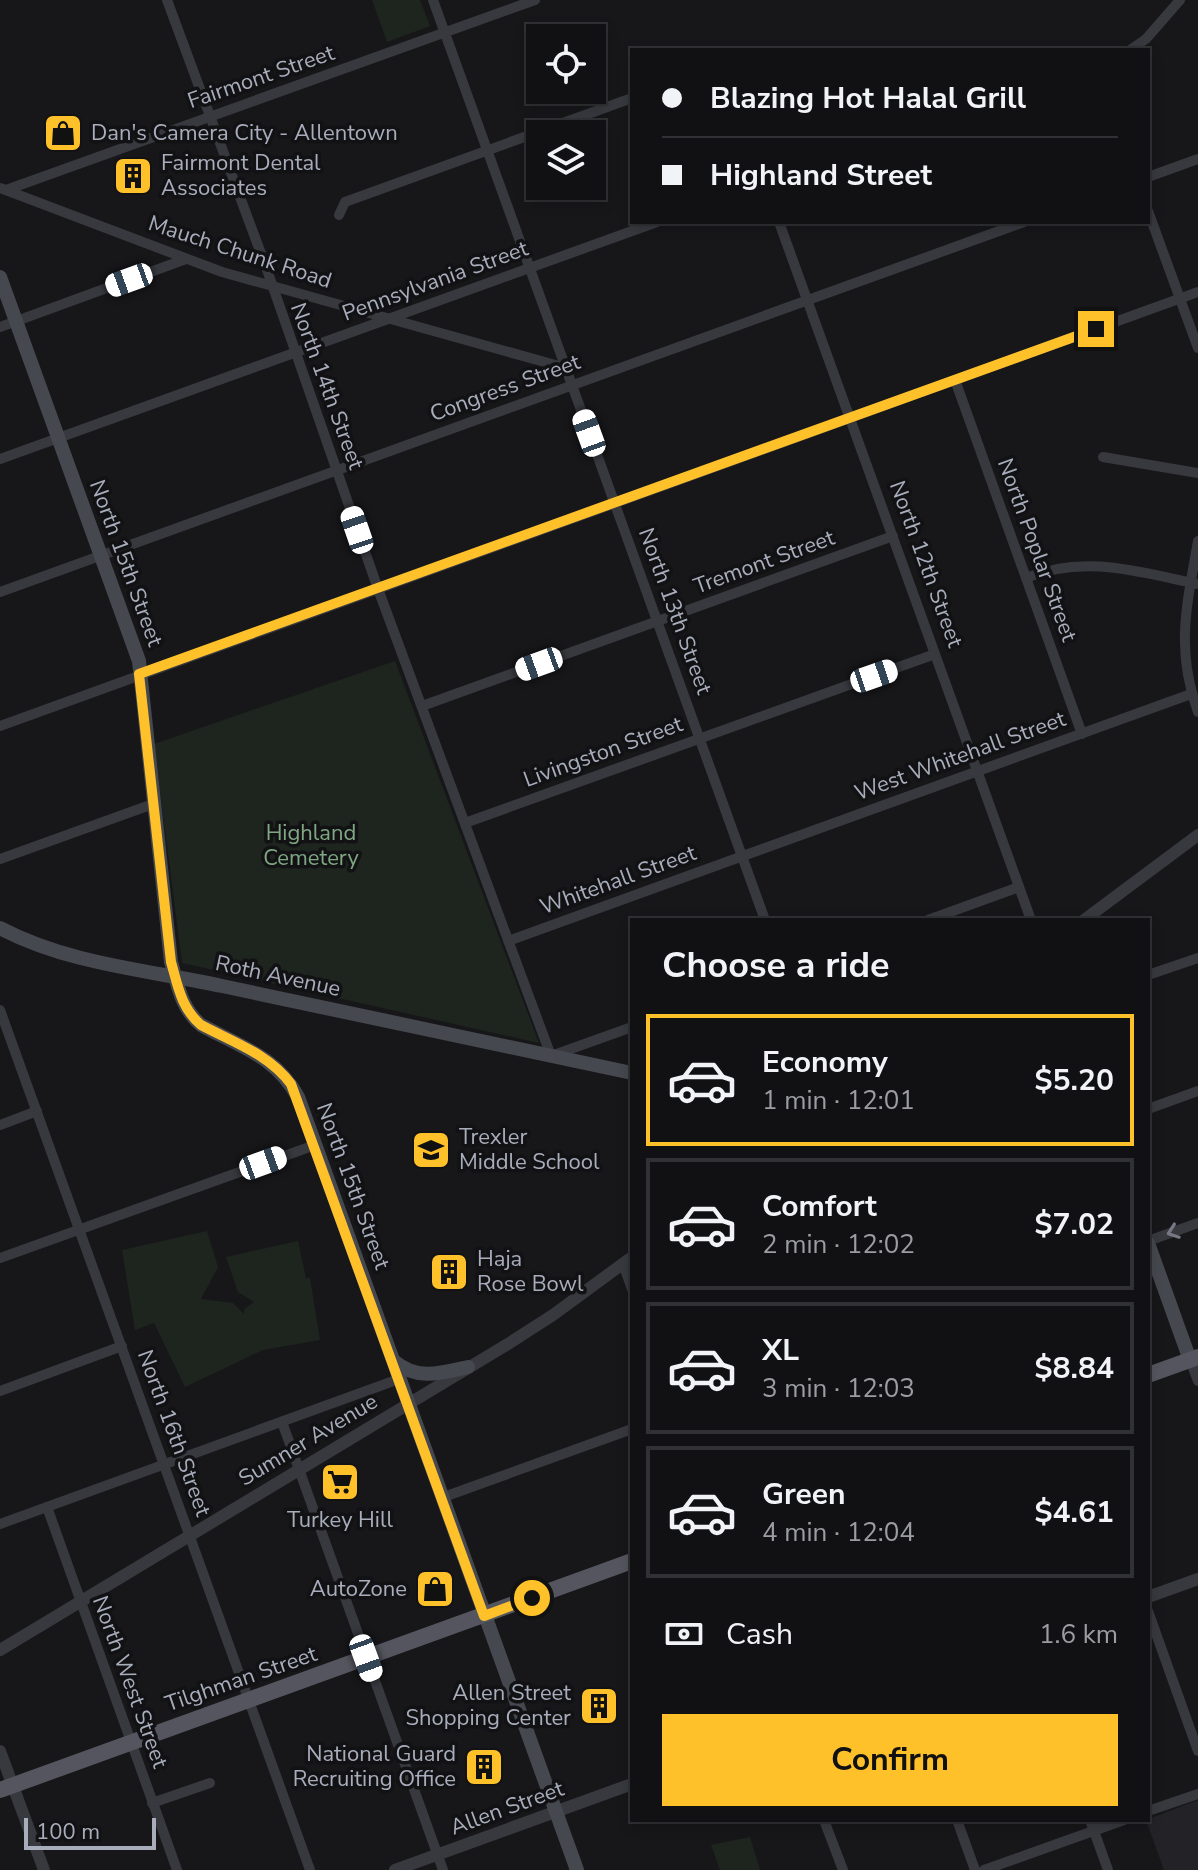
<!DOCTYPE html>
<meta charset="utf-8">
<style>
body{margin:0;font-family:"Nunito Sans",sans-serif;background:#1e1f22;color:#f1f3f6;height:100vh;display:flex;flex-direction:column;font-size:30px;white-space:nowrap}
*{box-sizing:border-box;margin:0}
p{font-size:26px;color:#9c9da0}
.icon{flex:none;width:44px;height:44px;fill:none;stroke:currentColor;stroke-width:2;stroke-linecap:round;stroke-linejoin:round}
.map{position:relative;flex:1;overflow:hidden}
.panel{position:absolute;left:630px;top:918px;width:520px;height:904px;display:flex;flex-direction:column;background:#111114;border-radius:0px;box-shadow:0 4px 12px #0003,0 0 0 2px #303134}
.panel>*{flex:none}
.guide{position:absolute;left:630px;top:48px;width:520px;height:176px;border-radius:0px;box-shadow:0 4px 12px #0003,0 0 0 2px #303134;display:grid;align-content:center;height:176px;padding:0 32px;background:#111114}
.tools{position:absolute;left:526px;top:24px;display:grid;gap:16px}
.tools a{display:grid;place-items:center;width:80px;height:80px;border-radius:0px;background:#111114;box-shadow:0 4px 12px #0003,0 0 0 2px #303134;font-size:40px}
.scale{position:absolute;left:24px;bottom:20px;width:132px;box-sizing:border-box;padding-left:8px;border:4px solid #a8adbb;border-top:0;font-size:22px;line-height:28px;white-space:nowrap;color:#a8adbb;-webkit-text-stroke:6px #121215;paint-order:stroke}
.end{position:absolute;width:36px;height:36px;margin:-18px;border:10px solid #ffc12a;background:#111;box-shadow:0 0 0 4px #111}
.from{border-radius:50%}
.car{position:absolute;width:24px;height:48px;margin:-24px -12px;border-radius:10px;box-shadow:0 0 6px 2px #0007;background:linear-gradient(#fff 24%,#345 0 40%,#fff 0 76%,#345 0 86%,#fff 0)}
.guide b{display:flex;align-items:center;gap:28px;height:76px;font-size:30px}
.guide b+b{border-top:2px solid #303134}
.guide i{width:20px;height:20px;background:#f1f3f6}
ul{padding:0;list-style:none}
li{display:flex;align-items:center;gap:24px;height:132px;margin:0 16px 12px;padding:0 16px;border:4px solid #303134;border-radius:0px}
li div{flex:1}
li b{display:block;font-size:30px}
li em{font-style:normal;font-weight:700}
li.current{border-color:#ffc12a}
li>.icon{width:72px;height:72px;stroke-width:1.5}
h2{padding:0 32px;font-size:36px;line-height:96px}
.pay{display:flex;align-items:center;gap:20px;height:88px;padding:0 32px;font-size:30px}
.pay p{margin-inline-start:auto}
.primary-button{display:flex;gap:16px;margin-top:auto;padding:16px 32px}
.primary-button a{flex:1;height:92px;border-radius:0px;background:#ffc12a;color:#111;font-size:32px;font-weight:700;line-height:92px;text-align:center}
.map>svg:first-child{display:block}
</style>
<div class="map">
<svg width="1198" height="1870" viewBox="0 0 1198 1870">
<rect width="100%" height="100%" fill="#17171a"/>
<path fill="#232327" d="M1198 1800V1870H1164L1146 1820Z"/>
<g fill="#1d251e">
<path d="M372 0H420L430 26 387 42Z"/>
<path d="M395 661 539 1043 182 963 154 744Z"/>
<path d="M207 1231 218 1267 201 1299 233 1303 244 1314V1309L254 1302 238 1292 226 1257 298 1241 306 1278H310L320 1340 263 1350 185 1387 154 1323 135 1330 122 1250Z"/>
<path d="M750 1837 760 1870H720L711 1845Z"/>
</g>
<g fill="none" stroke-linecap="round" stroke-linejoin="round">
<g stroke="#38393f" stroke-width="10">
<path d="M167 0 266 267 378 589 551 1056 632 1027"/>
<path d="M433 0 765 920"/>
<path d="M1130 50 1146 39 1180 0"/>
<path d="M1148 177 1198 159"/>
<path d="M0 188 222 272 566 368"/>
<path d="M6 190 535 0"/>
<path d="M1148 211 1198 348"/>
<path d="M339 215 345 202 632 98"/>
<path d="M779 222 1031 920"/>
<path d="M0 327 186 259"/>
<path d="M955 380 1082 734"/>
<path d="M1103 457 1198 473"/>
<path d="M0 459 657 222"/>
<path d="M1198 541C1187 605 1175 648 1198 712"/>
<path d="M1026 578C1084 554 1139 572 1198 584"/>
<path d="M0 592 1024 222"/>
<path d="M422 706 893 536"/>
<path d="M0 726 1198 292"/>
<path d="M465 823 935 654"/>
<path d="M0 859 153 804"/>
<path d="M928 920 1019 887"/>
<path d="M508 941 1191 694"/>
<path d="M1148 975 1198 958"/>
<path d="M0 1010 310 1870"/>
<path d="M1148 1109 1198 1091"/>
<path d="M0 1125 37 1111"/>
<path d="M1148 1241 1198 1223"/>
<path d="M0 1258 315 1145"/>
<path d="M623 1264 632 1289"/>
<path d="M1190 1360 1198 1381"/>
<path d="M0 1391 122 1346"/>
<path d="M282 1422 443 1870"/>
<path d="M441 1498 632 1429"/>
<path d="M47 1507 177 1870"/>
<path d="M0 1524 399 1379"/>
<path d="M1148 1611 1198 1751"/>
<path d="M152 1803 210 1783"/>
<path d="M1148 1811 1198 1794"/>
<path d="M824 1820 843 1870"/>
<path d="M957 1820 975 1870"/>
<path d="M1090 1820 1108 1870"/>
<path d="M984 1870 1124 1820"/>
</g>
<g stroke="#38393f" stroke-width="12">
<path d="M1084 920 1198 835"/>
<path d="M1148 1597 1198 1579"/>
<path d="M0 1650 508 1344 553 1315 632 1257"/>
<path d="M0 1751 44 1870"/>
<path d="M395 1870 632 1784"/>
</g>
<g stroke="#46484f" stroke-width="14">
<path d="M0 277 139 661 171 962C178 986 181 1008 201 1025 239 1046 276 1056 298 1097L577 1870"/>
<path d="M0 928C68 964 148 970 222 986 359 1015 495 1044 632 1073"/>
<path d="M1148 1243 1190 1360"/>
<path d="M394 1361C417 1381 441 1373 468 1367"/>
</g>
<g stroke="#54555e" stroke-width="16">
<path d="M1148 1375 1198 1357"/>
<path d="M0 1790 632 1561"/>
</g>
</g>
<defs><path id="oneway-chevron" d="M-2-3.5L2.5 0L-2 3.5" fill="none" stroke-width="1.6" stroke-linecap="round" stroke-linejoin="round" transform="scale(2)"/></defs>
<use stroke="#767983" href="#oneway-chevron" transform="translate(1173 1232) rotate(160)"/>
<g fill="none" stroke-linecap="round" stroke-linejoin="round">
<path stroke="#ffc12a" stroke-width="10" d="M532 1598 484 1616 291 1084C269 1054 233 1042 201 1025 181 1008 178 986 171 962L139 674 1096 329"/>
</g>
<defs>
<symbol id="shop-square" viewBox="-11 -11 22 22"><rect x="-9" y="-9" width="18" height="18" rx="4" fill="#ffc12a" stroke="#121215"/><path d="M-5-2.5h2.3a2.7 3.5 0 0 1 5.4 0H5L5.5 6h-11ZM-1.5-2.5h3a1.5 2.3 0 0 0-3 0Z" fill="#111"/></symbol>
<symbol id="building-square" viewBox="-11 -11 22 22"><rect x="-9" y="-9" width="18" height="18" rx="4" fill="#ffc12a" stroke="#121215"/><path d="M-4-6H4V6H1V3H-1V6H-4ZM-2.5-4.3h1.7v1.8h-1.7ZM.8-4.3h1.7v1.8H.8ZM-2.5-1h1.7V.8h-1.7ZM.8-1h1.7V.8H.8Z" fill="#111"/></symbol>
<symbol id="school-square" viewBox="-11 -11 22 22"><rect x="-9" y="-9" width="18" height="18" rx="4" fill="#ffc12a" stroke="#121215"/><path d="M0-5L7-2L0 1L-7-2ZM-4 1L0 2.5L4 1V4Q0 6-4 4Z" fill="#111"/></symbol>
<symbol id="supermarket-square" viewBox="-11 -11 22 22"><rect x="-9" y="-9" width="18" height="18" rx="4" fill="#ffc12a" stroke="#121215"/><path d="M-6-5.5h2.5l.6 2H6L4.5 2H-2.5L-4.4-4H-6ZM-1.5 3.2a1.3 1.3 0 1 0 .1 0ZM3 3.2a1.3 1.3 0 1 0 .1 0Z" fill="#111"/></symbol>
</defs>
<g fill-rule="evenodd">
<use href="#shop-square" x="41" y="111" width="44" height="44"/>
<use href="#building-square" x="111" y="154" width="44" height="44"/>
<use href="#school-square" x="409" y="1128" width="44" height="44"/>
<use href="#building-square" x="427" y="1250" width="44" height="44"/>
<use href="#supermarket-square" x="318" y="1460" width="44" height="44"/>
<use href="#shop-square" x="413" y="1567" width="44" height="44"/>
<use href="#building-square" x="577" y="1684" width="44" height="44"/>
<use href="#building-square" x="462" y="1745" width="44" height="44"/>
</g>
<g text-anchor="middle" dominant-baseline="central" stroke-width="7" stroke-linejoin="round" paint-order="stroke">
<g font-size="22" fill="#a8adbb" stroke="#121215">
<text transform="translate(261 77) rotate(-19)">Fairmont Street</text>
<text transform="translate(240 252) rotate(18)">Mauch Chunk Road</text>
<text transform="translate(435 281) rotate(-20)">Pennsylvania Street</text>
<text transform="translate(327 386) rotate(70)">North 14th Street</text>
<text transform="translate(505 388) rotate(-20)">Congress Street</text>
<text transform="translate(1037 550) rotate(70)">North Poplar Street</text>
<text transform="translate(764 562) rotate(-20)">Tremont Street</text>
<text transform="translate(126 563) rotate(70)">North 15th Street</text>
<text transform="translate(926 564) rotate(70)">North 12th Street</text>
<text transform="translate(675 611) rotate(70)">North 13th Street</text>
<text transform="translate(603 752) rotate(-20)">Livingston Street</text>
<text transform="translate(960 756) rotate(-20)">West Whitehall Street</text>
<text transform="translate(618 880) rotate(-20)">Whitehall Street</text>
<text transform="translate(278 976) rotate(12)">Roth Avenue</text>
<text transform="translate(353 1186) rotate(70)">North 15th Street</text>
<text transform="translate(174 1433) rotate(70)">North 16th Street</text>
<text transform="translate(308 1440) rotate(-31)">Sumner Avenue</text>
<text transform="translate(241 1679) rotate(-19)">Tilghman Street</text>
<text transform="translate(130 1682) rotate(70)">North West Street</text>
<text transform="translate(507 1808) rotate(-20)">Allen Street</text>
</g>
<g font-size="22" fill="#a8adbb" stroke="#121215" text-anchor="start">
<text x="91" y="133">Dan's Camera City - Allentown</text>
<text x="161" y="163">Fairmont Dental<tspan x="161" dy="25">Associates</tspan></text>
<text x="459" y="1137">Trexler<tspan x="459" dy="25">Middle School</tspan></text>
<text x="477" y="1259">Haja<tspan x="477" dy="25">Rose Bowl</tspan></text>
<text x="340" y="1520" text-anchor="middle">Turkey Hill</text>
<text x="407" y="1589" text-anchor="end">AutoZone</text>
<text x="571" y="1693" text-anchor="end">Allen Street<tspan x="571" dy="25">Shopping Center</tspan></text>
<text x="456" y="1754" text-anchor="end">National Guard<tspan x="456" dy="25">Recruiting Office</tspan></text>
</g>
<g font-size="22" fill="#7ea782" stroke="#121215">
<text x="311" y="833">Highland<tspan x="311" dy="25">Cemetery</tspan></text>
</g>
</g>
</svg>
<div class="tools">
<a><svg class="icon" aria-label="locate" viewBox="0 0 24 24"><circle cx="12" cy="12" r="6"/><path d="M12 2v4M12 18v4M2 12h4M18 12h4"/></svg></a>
<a><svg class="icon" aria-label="layers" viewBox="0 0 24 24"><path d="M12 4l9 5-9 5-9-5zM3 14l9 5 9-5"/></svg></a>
</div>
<div class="scale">100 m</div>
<i class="end from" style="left:532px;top:1598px"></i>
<i class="end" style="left:1096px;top:329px"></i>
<i class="car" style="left:129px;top:280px;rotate:250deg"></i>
<i class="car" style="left:589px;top:433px;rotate:340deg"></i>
<i class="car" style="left:357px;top:530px;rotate:341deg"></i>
<i class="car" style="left:539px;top:664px;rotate:250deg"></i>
<i class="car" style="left:874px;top:676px;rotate:71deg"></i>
<i class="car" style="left:263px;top:1163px;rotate:70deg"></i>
<i class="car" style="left:366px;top:1658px;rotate:160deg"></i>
<div class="guide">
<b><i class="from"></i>Blazing Hot Halal Grill</b>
<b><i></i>Highland Street</b>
</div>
<section class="panel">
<h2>Choose a ride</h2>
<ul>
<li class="current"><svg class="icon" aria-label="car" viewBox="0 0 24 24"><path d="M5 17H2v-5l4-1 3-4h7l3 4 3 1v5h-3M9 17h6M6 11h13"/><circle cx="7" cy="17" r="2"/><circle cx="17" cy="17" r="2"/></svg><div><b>Economy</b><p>1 min · 12:01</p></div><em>$5.20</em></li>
<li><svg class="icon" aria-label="car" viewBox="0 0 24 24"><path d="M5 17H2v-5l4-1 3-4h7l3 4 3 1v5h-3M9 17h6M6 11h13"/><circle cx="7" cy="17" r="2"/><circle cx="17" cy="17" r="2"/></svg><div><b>Comfort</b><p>2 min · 12:02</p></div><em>$7.02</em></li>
<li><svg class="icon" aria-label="car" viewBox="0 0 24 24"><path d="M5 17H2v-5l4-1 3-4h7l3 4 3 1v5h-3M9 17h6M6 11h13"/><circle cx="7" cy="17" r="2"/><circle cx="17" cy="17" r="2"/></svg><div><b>XL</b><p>3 min · 12:03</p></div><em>$8.84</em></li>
<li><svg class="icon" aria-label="car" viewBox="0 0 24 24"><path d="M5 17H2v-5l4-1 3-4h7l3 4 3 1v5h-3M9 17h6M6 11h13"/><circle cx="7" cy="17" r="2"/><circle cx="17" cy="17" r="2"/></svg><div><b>Green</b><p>4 min · 12:04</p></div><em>$4.61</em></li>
</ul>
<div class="pay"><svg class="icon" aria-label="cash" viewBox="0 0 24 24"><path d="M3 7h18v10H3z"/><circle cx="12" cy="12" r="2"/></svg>Cash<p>1.6 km</p></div>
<div class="primary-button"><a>Confirm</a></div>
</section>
</div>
